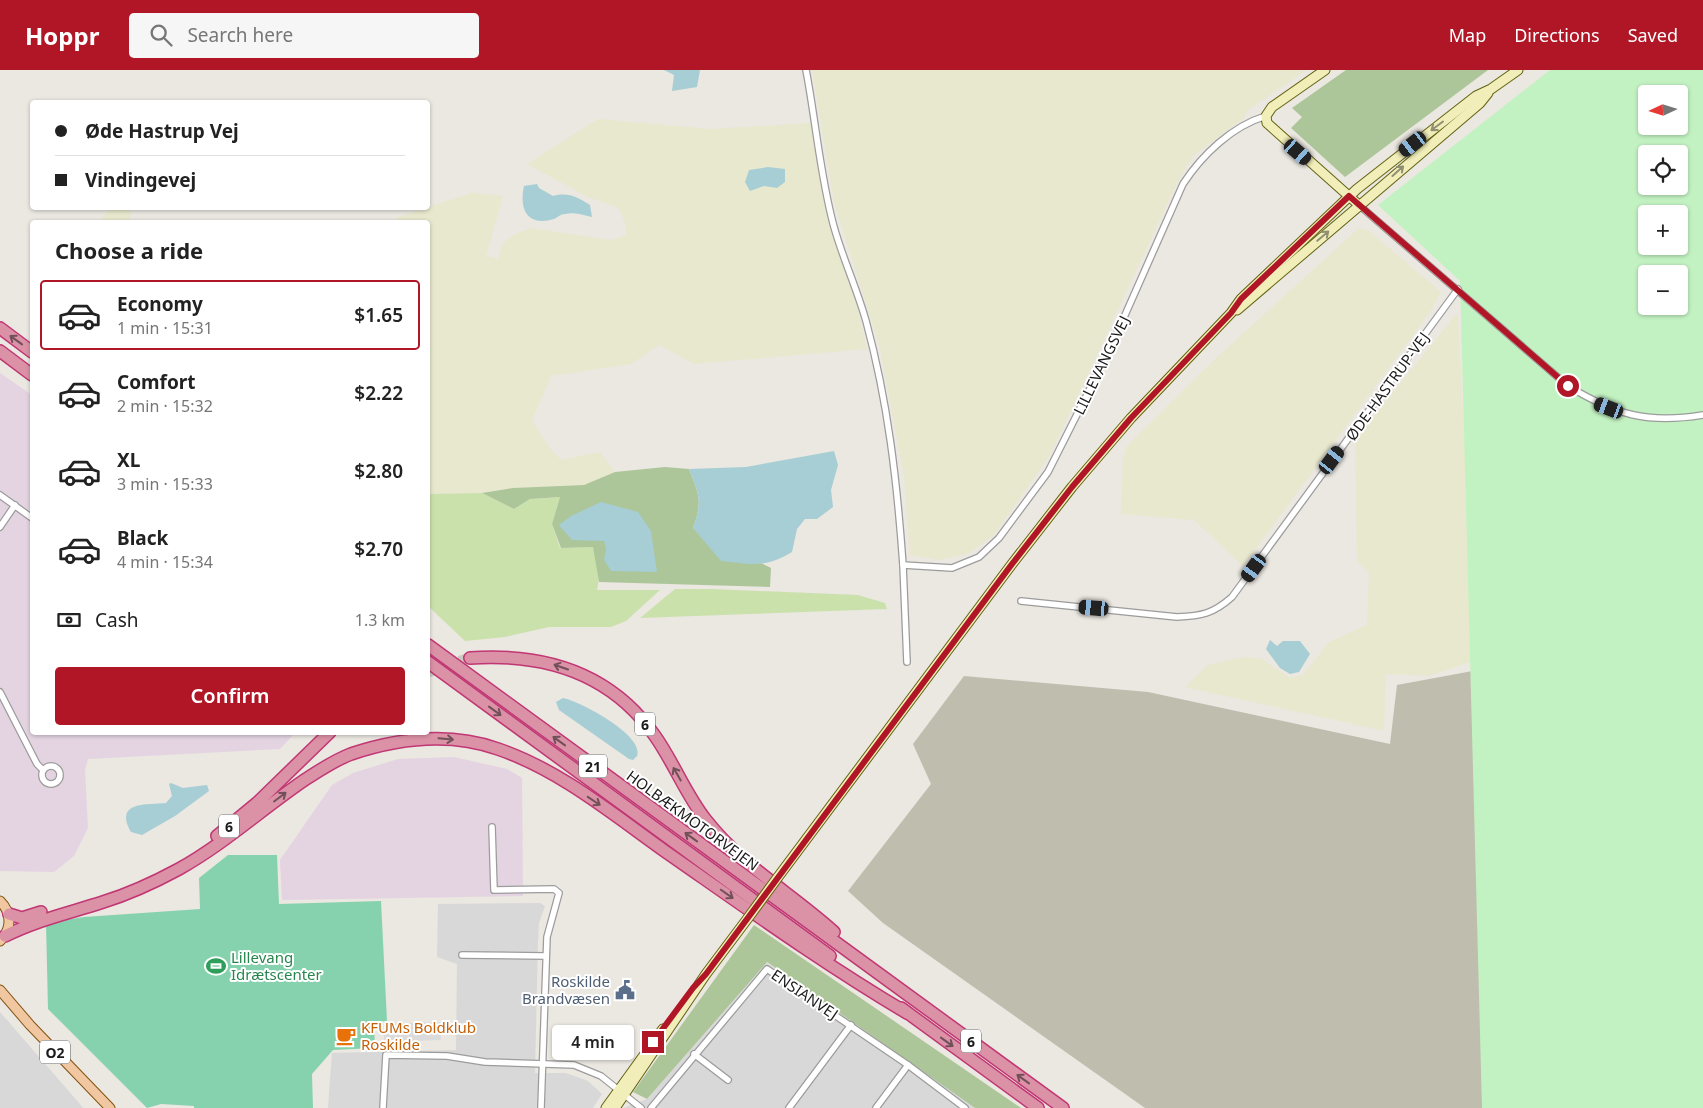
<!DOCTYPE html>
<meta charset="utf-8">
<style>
body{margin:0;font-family:"Noto Sans",sans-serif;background:#f6f6f6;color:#222;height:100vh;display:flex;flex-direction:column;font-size:19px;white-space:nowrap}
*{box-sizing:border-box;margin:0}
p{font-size:16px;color:#767676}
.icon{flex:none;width:28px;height:28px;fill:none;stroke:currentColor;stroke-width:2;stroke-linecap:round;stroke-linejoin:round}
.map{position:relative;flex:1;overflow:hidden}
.drawer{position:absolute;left:30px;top:150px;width:400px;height:515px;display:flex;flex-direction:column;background:#fff;border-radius:5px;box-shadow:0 1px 4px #0004}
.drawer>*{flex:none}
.banner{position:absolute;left:30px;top:30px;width:400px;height:110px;border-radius:5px;box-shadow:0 1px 4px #0004;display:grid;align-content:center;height:110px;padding:0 25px;background:#fff}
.needle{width:32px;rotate:266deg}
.fabs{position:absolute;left:1638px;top:15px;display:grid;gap:10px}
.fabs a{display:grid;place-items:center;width:50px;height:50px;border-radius:5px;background:#fff;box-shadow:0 1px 4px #0004;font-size:25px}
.end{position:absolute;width:22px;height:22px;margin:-11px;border:6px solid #b01625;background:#fff;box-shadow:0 0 0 2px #fff}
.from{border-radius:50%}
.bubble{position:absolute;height:35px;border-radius:5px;background:#fff;box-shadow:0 1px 4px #0004;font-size:16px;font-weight:600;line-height:35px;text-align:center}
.car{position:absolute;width:15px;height:30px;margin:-15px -8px;border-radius:6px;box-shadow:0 0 4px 1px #0007;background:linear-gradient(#222 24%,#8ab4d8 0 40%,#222 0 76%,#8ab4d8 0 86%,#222 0)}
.banner b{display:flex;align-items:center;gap:18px;height:48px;font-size:19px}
.banner b+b{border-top:1px solid #e0e0e0}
.banner i{width:12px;height:12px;background:#222}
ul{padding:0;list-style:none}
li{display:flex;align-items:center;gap:15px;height:70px;margin:0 10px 8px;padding:0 15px;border:2px solid transparent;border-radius:5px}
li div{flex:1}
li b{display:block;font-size:19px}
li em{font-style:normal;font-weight:600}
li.on{border-color:#b01625}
li>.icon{width:45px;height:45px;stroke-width:1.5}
h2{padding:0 25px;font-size:22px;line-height:60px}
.pay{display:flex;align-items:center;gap:12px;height:55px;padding:0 25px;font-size:19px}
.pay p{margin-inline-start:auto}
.button{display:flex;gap:10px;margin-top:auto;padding:10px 25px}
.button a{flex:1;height:58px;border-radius:5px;background:#b01625;color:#fff;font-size:20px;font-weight:600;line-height:58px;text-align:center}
header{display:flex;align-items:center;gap:30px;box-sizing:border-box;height:70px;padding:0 25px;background:#b01625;color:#fff}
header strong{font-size:24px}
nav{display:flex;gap:28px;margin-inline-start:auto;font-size:18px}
.search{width:350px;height:45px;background:#f6f6f6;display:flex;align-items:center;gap:12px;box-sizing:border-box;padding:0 18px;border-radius:5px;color:#767676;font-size:19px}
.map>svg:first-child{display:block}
</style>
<header>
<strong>Hoppr</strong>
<div class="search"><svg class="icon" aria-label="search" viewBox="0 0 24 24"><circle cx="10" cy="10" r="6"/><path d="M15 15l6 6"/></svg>Search here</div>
<nav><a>Map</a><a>Directions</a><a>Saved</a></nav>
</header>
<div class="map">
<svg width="1703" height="1038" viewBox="0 0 1703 1038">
<rect width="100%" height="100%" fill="#ebe7e1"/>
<g fill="#d9d8d8">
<path d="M540 833 545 836 539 853 538 872 535 1003H566L588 1011 602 1024 593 1038H328L332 983 456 980 457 894 437 887 438 834Z"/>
<path d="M766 892 975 1038H623L647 1029Z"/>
<path d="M0 942 79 1033 83 1038H0Z"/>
</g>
<g fill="#e4d4e2">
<path d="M0 303 32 325V662L295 663 280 679 88 689 85 700 88 758 74 786 54 802 0 801Z"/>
<path d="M454 687 507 699 522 708 523 826 282 830 280 790 332 715 353 703 398 689Z"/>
</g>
<path fill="#bfbdae" d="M1478 600 1703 1038H1145L883 853 848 821 931 714 913 674 964 606 1148 622 1390 674 1397 615Z"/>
<g fill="#e8e8ce">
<path d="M812 0H1307L1248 40 1244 48 1193 86 1177 113 1050 385 994 465 968 484 938 490 910 485 904 406 880 278 834 132Z"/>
<path d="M598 49 711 59 811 53 827 143 855 228 867 279 694 294 659 275 631 294 551 306 532 350 549 377 561 390 600 382 615 402 584 415 513 418 482 423 428 424V152H396L398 147 471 123 503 126 486 186 498 189 502 174 515 164 531 158 611 170 626 165V156L619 138 588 127 527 94Z"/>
<path d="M110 138 131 141 130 152H102L103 147Z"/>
<path d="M1359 158 1369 161 1441 222 1430 242 1243 496 1194 450 1121 444 1123 390 1127 376 1214 290Z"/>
<path d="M1458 242 1470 486V592L1429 606 1386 604 1384 661 1185 617 1208 595 1244 587 1262 589 1290 608 1303 605 1329 572 1367 555 1369 502 1357 491 1355 370Z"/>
</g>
<g fill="#cbe1ac">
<path d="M482 423 514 439 530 429 560 427 552 454 560 478 593 477C597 492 601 506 597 520H660L626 551 611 557H549L505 567 465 571 428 536V424Z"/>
<path d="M675 519H711L858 525 885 533 887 539 640 548Z"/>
</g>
<g fill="#acc69a">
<path d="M1346 0H1488L1345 107 1291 58 1302 47 1292 38Z"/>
<path d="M665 397 689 399C699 425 703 431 693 458L771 498 770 517 599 512 593 477 561 478 552 454 560 427 530 429 514 439 482 423 513 418 584 415 615 402Z"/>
<path d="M754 855 1021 1038H975L767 892 647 1029 633 1022Z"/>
</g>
<path fill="#c3f2c2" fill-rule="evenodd" d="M1550 0H1703V1038H1482L1460 211 1378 135ZM1646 24H1679V56H1646ZM1646 84H1679V116H1646ZM1646 144H1679V176H1646ZM1646 204H1679V236H1646Z"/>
<path fill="#87d2ae" d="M228 785H277L279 834 381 831 387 951 374 952 375 978 333 980 312 1004 313 1038H194V1036L161 1034 147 1038 48 939 46 853 84 847 200 839 199 808Z"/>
<path fill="#dbdbdb" d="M440 952 441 970 384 972V954Z"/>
<g fill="#a6ced4">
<path d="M664 0H700L697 17 672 21 674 5Z"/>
<path d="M768 97 785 99V112L777 118 764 116 750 121 745 112 749 100Z"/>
<path d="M537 114 539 118 553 126C569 122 577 127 590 135L592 147C583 145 574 142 565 144 561 144 558 147 554 149 527 157 519 139 524 116Z"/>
<path d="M834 381 838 395 831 420 833 437 817 449H805L797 459 792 482C764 499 751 494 721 491L693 458C703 431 699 425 689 399L746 397Z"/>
<path d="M601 432 638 442 651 461 657 502 611 501 604 490 606 479 604 471 572 470 559 455 571 446Z"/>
<path d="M1270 570 1277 576 1283 571H1300L1310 584 1299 602 1290 604 1280 598 1266 579Z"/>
<path d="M563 628C581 632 644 665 637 686L633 690 629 689 559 640 556 632Z"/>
<path d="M171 713 183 718 207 715 209 721 175 746 142 765 131 762C114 731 146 735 166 733L172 726 169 714Z"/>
</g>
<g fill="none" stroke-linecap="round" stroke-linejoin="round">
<path stroke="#ccc8c3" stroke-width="11" stroke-dasharray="11 5.5" stroke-linecap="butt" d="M428 602 470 588"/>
<defs>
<g id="street">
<path d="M806 0C816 52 820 106 834 157 843 189 857 219 866 251 888 332 897 411 903 495L952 498 979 487 999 468 1048 402 1110 279 1183 114C1202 85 1232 56 1266 46"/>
<path d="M1360 136 1568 316C1616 345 1647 354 1703 345"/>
<path d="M0 425 32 448"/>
<path d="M0 457 15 435"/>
<path d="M903 495 907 592"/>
<path d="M1021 531 1177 547C1201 546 1213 544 1232 527L1458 219"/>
<path d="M0 622 37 694 43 700"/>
<circle cx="51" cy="705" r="9"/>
<path d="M492 757 494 820 554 819 559 823 547 867 541 1038"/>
<path d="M462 885 545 886"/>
<path d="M694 984 728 1010"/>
<path d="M383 1038 386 985 447 986 485 992 574 995 601 1006 641 1038"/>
<path d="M651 1038 767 899 908 995 965 1038"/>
<path d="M789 1038 851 955"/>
<path d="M876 1038 908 995"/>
</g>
<g id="secondary">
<path d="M1325 0 1272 37 1266 46 1267 53 1360 136"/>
<path d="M1237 240 1480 33 1488 23"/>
<path d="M778 807 1012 494 1072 417 1131 348 1231 243 1241 229 1357 119 1476 26 1491 19 1518 0"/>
<path d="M606 1038 663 959"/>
<path d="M615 1038 706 904 748 848"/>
</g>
<g id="primary">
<path d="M0 831C12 843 12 859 0 871"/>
<path d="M0 920 30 955 110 1038"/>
</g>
<g id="highway">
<path d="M0 258 32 282"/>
<path d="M0 281 32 305"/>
<path d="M428 575 1063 1038"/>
<path d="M470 588C544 583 611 603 655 666 674 693 686 725 706 750 742 796 792 824 834 862"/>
<path d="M428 592 830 886"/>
<path d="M217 766 257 733 330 662"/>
<path d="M9 844 22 848 41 842"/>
<path d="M5 866C37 850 69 843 103 832 129 824 155 812 179 799 224 774 263 738 306 709 320 700 335 690 351 684 399 668 450 662 498 679 560 700 614 745 666 782 745 837 824 894 907 943"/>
<path d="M901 938 1038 1038"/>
</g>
</defs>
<use href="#street" stroke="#9c9c9c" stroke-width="8"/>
<use href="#secondary" stroke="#626310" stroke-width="11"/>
<use href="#primary" stroke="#815110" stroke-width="11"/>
<use href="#highway" stroke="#c13774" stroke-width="14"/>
<use href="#street" stroke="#fff" stroke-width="5.5"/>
<use href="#secondary" stroke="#f1eeba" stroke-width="9"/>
<use href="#primary" stroke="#f0c7a1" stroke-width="9"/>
<use href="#highway" stroke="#db91a6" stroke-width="11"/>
<defs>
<path id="secondary-bridge" d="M748 848 778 807"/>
</defs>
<use href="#secondary-bridge" stroke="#626310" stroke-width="11" stroke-linecap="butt"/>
<use href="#secondary-bridge" stroke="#f1eeba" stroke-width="9"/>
</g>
<defs><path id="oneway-shaft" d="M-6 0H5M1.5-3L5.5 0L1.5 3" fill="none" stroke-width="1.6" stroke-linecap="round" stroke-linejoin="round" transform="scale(1.25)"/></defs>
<g stroke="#918f72">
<use href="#oneway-shaft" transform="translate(1437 56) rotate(143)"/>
<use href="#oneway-shaft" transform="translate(1398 101) rotate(-42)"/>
<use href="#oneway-shaft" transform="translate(1323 166) rotate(-40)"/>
</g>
<g stroke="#71505a">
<use href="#oneway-shaft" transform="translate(16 270) rotate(-144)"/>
<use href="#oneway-shaft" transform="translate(561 597) rotate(-161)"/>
<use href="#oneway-shaft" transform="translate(495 641) rotate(36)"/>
<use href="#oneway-shaft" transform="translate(446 669) rotate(5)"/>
<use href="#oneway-shaft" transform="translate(559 671) rotate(-144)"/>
<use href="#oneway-shaft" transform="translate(677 704) rotate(-120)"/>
<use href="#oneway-shaft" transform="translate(280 727) rotate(-37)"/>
<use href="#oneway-shaft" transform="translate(594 731) rotate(34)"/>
<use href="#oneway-shaft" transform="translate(691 767) rotate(-144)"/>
<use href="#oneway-shaft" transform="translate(727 824) rotate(35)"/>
<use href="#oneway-shaft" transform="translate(947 972) rotate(36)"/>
<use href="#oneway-shaft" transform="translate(1023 1009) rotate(-144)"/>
</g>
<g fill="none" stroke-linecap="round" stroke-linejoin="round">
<path stroke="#b01625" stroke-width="6" d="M653 972 693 918 706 904 1012 494 1072 417 1131 348 1231 243 1241 229 1349 126 1568 316"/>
</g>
<defs>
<symbol id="stadium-bare" viewBox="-9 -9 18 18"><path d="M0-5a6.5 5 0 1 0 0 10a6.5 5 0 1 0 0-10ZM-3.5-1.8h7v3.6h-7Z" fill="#2e9e5b" stroke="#fff" stroke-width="2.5" paint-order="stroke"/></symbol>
<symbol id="civic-bare" viewBox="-9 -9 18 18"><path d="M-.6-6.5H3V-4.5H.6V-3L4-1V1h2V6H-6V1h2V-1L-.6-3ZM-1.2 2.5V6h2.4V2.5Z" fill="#5c6f8a" stroke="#fff" stroke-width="2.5" paint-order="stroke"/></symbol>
<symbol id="cafe-bare" viewBox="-9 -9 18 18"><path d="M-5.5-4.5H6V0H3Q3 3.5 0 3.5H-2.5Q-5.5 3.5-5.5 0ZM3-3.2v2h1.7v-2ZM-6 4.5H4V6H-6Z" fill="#e8710a" stroke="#fff" stroke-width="2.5" paint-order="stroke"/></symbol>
</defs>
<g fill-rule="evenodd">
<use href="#stadium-bare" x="202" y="882" width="28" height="28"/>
<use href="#civic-bare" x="611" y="906" width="28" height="28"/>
<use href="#cafe-bare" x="332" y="952" width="28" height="28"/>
</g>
<g text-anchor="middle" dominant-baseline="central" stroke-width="4" stroke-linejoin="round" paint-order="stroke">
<g fill="#fff" stroke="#5f5f5f" stroke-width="1">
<rect x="635" y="642.5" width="20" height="23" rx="4"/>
<rect x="579" y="684.5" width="28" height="23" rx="4"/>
<rect x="219" y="744.5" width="20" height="23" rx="4"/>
<rect x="961" y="959.5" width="20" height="23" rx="4"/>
<rect x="40" y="970.5" width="30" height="23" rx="4"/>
</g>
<g font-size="14" font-weight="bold" fill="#1b1b1b">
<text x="645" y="654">6</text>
<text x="593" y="696">21</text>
<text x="229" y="756">6</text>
<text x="971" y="971">6</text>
<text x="55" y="982">O2</text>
</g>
<g font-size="15" fill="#1b1b1b" stroke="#fff">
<text transform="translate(1101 295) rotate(-64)">LILLEVANGSVEJ</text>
<text transform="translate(1387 316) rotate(-54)">ØDE-HASTRUP-VEJ</text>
<text transform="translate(693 750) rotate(36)">HOLBÆKMOTORVEJEN</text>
<text transform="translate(805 924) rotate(34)">ENSIANVEJ</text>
</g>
<g font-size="15" fill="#27864d" stroke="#fff" text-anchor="start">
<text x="231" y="887">Lillevang<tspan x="231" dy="17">Idrætscenter</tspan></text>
</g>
<g font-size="15" fill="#4e5e75" stroke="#fff" text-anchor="end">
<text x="610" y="911">Roskilde<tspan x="610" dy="17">Brandvæsen</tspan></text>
</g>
<g font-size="15" fill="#c56008" stroke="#fff" text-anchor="start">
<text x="361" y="957">KFUMs Boldklub<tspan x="361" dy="17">Roskilde</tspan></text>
</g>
</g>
</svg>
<div class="fabs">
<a><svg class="needle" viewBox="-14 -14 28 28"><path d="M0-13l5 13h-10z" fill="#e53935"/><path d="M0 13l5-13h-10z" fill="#767676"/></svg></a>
<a><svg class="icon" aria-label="locate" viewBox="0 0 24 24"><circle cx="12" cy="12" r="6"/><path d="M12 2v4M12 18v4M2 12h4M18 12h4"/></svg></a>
<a>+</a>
<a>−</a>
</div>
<i class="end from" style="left:1568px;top:316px"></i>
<i class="end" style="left:653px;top:972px"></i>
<div class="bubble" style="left:552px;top:955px;width:82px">4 min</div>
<i class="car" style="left:1413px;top:74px;rotate:232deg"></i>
<i class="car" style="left:1298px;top:82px;rotate:131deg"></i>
<i class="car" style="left:1609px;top:338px;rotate:291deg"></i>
<i class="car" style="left:1332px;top:390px;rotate:37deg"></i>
<i class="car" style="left:1254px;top:498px;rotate:216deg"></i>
<i class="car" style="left:1094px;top:538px;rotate:275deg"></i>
<div class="banner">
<b><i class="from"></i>Øde Hastrup Vej</b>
<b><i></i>Vindingevej</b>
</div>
<section class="drawer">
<h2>Choose a ride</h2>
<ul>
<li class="on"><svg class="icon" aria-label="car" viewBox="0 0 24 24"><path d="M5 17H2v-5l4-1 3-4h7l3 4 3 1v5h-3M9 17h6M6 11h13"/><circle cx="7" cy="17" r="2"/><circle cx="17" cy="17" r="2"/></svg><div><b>Economy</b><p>1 min · 15:31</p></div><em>$1.65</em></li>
<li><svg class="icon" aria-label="car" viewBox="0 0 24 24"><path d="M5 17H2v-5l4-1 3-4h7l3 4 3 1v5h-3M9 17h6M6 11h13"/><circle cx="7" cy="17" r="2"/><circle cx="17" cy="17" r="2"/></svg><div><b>Comfort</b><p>2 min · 15:32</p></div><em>$2.22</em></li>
<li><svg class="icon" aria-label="car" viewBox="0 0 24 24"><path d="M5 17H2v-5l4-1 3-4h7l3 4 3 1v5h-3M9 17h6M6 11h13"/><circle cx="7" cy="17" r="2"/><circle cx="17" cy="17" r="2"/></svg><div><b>XL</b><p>3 min · 15:33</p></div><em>$2.80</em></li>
<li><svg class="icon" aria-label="car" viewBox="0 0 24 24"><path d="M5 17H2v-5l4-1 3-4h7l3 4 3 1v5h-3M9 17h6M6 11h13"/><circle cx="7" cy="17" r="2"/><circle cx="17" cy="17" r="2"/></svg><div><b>Black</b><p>4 min · 15:34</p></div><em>$2.70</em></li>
</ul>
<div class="pay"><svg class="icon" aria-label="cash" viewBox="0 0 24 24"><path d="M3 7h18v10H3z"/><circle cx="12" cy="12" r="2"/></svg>Cash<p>1.3 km</p></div>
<div class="button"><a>Confirm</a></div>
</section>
</div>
